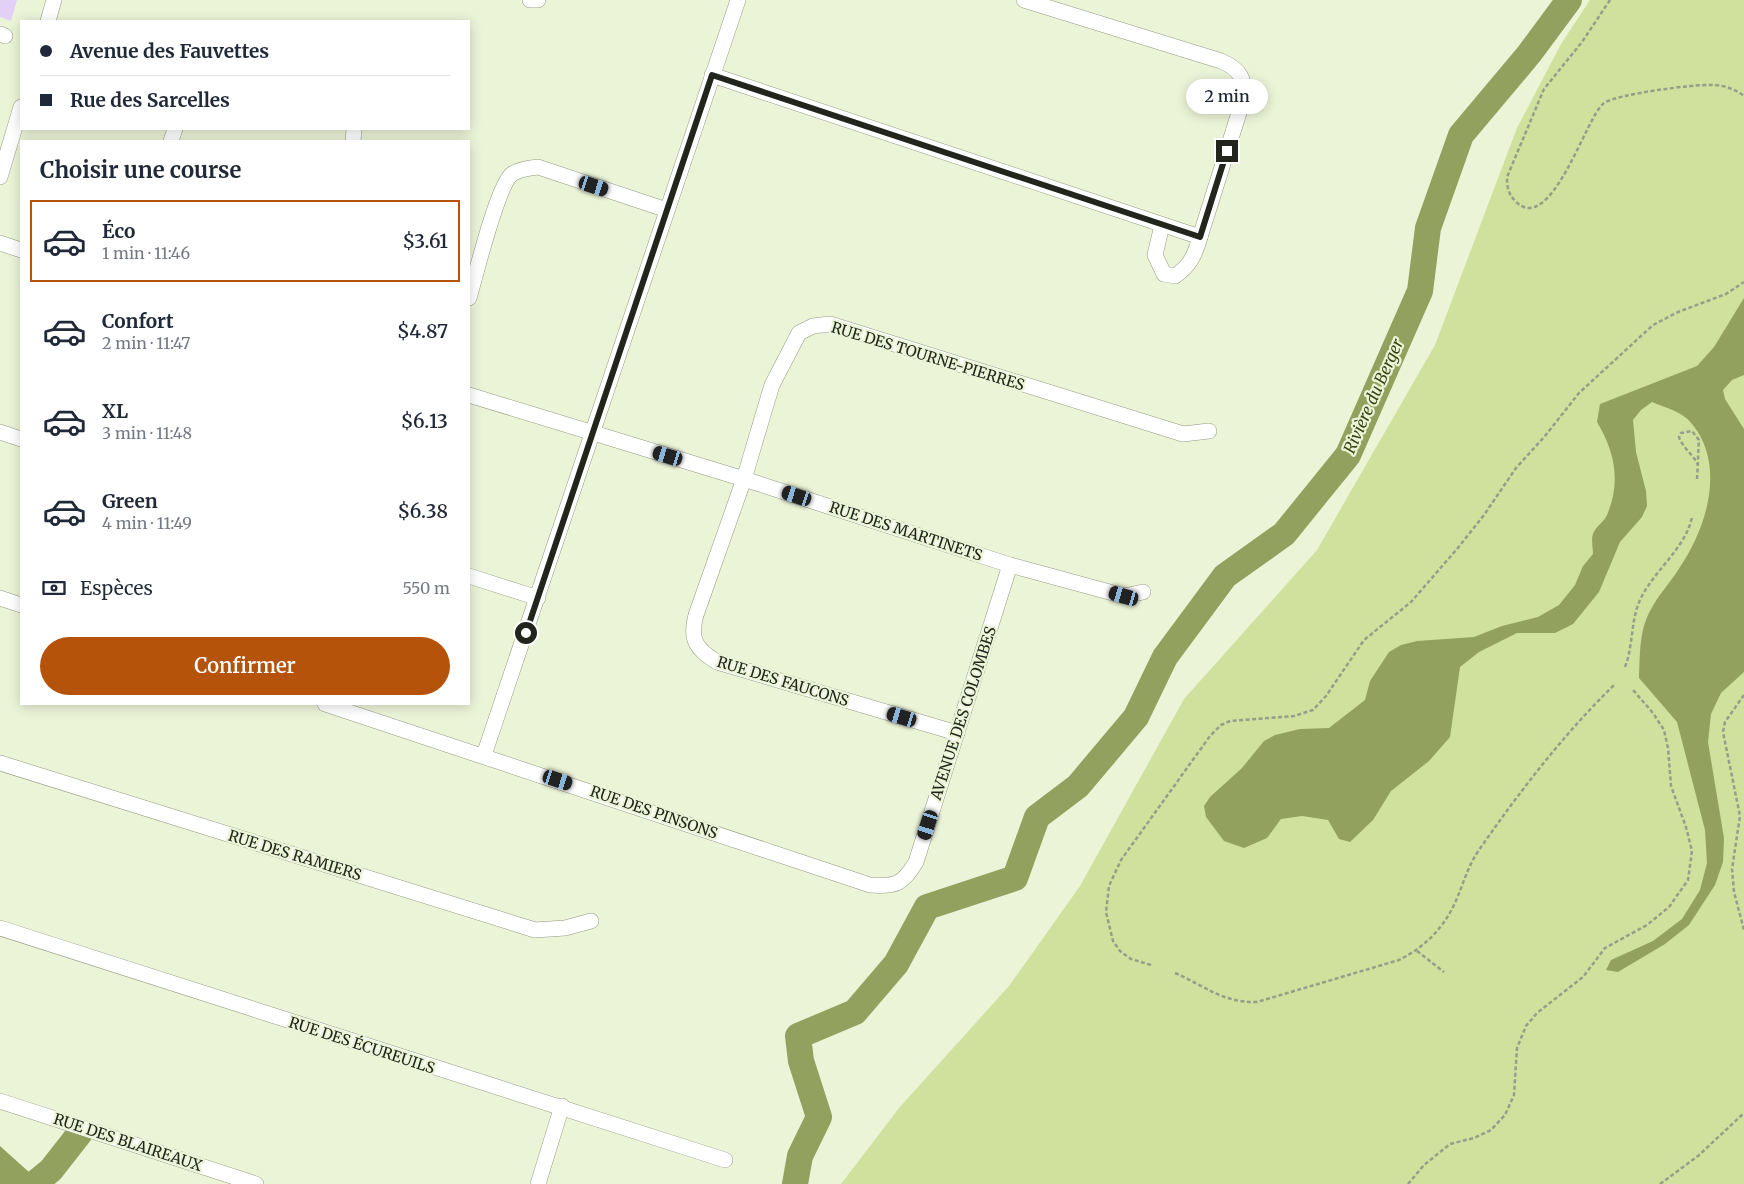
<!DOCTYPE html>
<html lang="fr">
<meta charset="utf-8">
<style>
body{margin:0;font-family:Merriweather,serif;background:#f6f6f7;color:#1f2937;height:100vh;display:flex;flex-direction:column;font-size:19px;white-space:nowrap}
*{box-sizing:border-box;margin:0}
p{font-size:16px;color:#747a83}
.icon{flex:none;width:28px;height:28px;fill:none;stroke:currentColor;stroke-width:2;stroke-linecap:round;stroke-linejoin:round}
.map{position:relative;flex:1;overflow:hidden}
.sheet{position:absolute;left:20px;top:140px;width:450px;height:565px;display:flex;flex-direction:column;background:#fff;border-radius:0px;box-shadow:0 2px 12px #0003}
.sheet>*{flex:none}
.top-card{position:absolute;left:20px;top:20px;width:450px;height:110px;border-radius:0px;box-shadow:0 2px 12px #0003;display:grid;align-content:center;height:110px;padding:0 20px;background:#fff}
.end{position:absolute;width:22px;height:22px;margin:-11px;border:6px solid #22251b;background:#fff;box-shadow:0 0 0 2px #fff}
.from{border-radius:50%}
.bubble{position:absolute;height:35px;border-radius:18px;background:#fff;box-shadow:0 2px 12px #0003;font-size:16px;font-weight:600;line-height:35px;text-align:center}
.car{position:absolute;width:15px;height:30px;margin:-15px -8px;border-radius:6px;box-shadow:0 0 4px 1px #0007;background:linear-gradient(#222 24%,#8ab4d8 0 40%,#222 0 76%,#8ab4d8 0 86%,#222 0)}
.top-card b{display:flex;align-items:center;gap:18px;height:48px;font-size:19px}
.top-card b+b{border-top:1px solid #e0e1e3}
.top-card i{width:12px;height:12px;background:#1f2937}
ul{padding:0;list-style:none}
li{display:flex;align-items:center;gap:15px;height:82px;margin:0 10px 8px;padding:0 10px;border:2px solid transparent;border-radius:0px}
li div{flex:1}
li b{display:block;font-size:19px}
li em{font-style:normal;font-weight:600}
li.current{border-color:#b45309}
li>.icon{width:45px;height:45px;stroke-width:1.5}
h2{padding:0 20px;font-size:22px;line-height:60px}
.pay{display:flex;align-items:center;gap:12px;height:55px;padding:0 20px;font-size:19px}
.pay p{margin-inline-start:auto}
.primary-button{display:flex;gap:10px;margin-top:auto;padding:10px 20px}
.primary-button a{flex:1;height:58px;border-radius:30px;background:#b45309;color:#fff;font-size:20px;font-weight:600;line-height:58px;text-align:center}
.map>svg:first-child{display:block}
</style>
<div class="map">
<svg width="1744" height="1184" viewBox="0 0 1744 1184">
<rect width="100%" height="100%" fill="#ecf4d8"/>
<path fill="#cfe19d" d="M1590 0H1744V1184H841L899 1108 1009 986 1080 886 1184 699 1317 550 1435 345 1517 128 1561 44Z"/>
<g fill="#92a25e">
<path d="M1744 298V375L1732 380 1723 390 1725 399 1744 429V672L1721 693 1711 714 1708 742 1724 838 1723 862 1715 885 1689 925 1665 944 1618 972 1606 970 1611 960 1653 941 1682 919 1700 890 1707 863 1705 830 1677 722 1639 678C1640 656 1639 631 1650 611 1658 595 1671 582 1680 567 1707 527 1726 465 1692 424 1682 411 1666 408 1652 402L1641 410 1633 420 1636 452 1646 491 1647 506 1642 517 1620 542 1599 592 1573 624 1555 633H1517L1479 652 1460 667 1450 737 1429 761 1391 791 1373 820 1350 842 1339 839 1328 820 1302 816 1281 819 1267 838 1244 848 1224 841 1206 817 1204 806 1210 797 1242 768 1264 741 1275 735 1300 729 1329 728 1365 700 1370 681 1389 652 1401 645 1417 641 1474 637 1502 626 1538 617 1559 605 1575 585 1583 566 1593 554C1593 548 1591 539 1593 534 1595 527 1604 522 1607 515 1621 482 1615 452 1597 422L1600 404 1697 366 1714 347Z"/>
<path d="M0 1146 30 1173 52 1178 55 1184H0Z"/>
</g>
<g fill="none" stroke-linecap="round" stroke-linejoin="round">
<g stroke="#92a25e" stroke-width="26">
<path d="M34 1184 51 1170 80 1133"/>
<path d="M795 1184 800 1156 819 1117 801 1061 798 1036 855 1012 896 964 927 907 1015 878 1037 817 1078 786 1136 717 1165 657 1225 576 1284 534 1348 455 1420 291 1428 228 1461 135 1529 54 1569 0"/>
</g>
</g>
<path fill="#e2d0f7" d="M0 0H17L11 21 0 17Z"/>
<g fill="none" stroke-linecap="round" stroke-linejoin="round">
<defs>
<g id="minor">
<path d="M530 0H538"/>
<path d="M48 21 54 0"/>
<path d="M0 34 5 36"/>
<path d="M712 75 1200 237 1243 100C1246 79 1240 69 1221 61L1024 0"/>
<path d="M171 141 175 129"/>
<path d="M353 141 354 129"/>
<path d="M0 177 21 107"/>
<path d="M1162 225 1155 255 1164 274 1175 276C1190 266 1195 255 1200 237"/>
<path d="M0 243 21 250"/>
<path d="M469 298C476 275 497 186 512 174 519 169 530 168 538 167L667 210"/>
<path d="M469 395 744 479 1010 565 1124 596 1143 592"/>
<path d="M0 432 21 439"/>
<path d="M469 576 538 598"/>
<path d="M0 598 21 605"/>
<path d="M325 704 870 885C896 887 903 884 916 862L1010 565"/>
<path d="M957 733 717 662C697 650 689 640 696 615L744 479 772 385 799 333 813 326 830 324 1183 434 1209 431"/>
<path d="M484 755 738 0"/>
<path d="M0 763 535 930 565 928 591 921"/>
<path d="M0 928 725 1160"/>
<path d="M0 1101 256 1184"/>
<path d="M538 1184 562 1106"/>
</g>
</defs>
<use href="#minor" stroke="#939a81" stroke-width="16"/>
<g stroke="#979d89" stroke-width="2.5" stroke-dasharray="4 2.5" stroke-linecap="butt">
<path d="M1610 0 1582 42 1544 89 1507 177C1507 187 1508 193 1515 201 1551 238 1586 116 1604 103 1617 94 1695 84 1712 85 1724 85 1735 89 1744 96"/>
<path d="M1697 479C1698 466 1698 453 1699 440L1692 431 1681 433 1679 437C1682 447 1693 454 1698 465"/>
<path d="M1625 667C1634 644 1630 618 1642 596 1656 569 1686 547 1692 517"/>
<path d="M1744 695 1725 722 1723 732 1740 816 1732 869 1734 892 1744 930"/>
<path d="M1417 951 1444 972"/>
<path d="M1151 965 1131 959 1120 951 1113 941 1106 912 1109 886 1121 860 1210 736 1221 725 1230 721 1294 716 1313 710 1326 696 1364 640 1411 602 1457 549 1484 515 1516 468 1545 436 1579 393 1653 325 1678 312 1726 294 1744 282"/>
<path d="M1175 973C1205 986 1223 1003 1257 1002L1399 960C1423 948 1442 930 1454 905 1463 886 1467 867 1479 850 1520 791 1563 735 1614 685"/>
<path d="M1408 1184 1424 1165 1450 1144 1474 1138 1491 1130 1505 1115 1514 1095 1517 1048 1526 1026 1537 1013 1583 977 1605 948 1647 925 1669 907 1688 880 1692 851 1686 827 1671 786 1668 748 1664 730 1653 713 1633 690"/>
<path d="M1660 1184 1698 1156 1744 1113"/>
</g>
<use href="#minor" stroke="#fff" stroke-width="15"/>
</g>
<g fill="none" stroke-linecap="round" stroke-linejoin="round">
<path stroke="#22251b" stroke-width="6" d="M526 633 712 75 1200 237 1227 151"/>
</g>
<g text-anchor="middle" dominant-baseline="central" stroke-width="4.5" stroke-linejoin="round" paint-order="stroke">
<g font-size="15" fill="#22251b" stroke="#ecf4d8">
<text transform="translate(928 356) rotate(17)">RUE DES TOURNE-PIERRES</text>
<text transform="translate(906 531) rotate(18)">RUE DES MARTINETS</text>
<text transform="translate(783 681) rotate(17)">RUE DES FAUCONS</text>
<text transform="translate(963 713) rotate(-72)">AVENUE DES COLOMBES</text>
<text transform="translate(654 812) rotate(19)">RUE DES PINSONS</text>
<text transform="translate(295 855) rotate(17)">RUE DES RAMIERS</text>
<text transform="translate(362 1045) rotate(18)">RUE DES ÉCUREUILS</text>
<text transform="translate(128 1142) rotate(18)">RUE DES BLAIREAUX</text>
</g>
<g font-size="16" font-style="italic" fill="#394410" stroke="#ecf4d8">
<text transform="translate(1373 396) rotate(-66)">Rivière du Berger</text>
</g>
</g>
</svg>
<i class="end from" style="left:526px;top:633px"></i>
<i class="end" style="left:1227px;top:151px"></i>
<div class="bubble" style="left:1186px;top:79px;width:82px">2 min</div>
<i class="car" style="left:594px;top:186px;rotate:108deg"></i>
<i class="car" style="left:668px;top:456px;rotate:287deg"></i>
<i class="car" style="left:797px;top:496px;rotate:288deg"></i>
<i class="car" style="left:1124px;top:596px;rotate:286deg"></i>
<i class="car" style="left:902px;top:717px;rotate:287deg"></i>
<i class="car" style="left:558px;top:780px;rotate:108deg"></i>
<i class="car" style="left:928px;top:825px;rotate:198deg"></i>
<div class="top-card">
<b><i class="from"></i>Avenue des Fauvettes</b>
<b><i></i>Rue des Sarcelles</b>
</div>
<section class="sheet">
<h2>Choisir une course</h2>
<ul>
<li class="current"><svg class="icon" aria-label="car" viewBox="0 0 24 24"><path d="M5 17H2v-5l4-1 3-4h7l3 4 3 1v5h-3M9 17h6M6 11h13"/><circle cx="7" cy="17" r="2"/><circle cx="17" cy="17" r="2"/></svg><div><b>Éco</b><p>1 min · 11:46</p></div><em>$3.61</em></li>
<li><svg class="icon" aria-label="car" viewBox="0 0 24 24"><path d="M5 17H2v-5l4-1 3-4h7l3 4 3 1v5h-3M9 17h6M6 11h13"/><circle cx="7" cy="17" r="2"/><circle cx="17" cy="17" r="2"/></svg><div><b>Confort</b><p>2 min · 11:47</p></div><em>$4.87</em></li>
<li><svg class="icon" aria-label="car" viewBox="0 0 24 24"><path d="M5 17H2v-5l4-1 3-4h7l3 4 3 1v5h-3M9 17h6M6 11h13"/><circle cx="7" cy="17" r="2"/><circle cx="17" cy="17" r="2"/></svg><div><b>XL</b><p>3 min · 11:48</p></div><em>$6.13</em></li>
<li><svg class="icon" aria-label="car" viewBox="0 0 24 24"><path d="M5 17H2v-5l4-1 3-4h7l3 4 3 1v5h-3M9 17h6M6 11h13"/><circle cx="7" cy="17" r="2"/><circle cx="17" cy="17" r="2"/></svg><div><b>Green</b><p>4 min · 11:49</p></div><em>$6.38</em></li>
</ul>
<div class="pay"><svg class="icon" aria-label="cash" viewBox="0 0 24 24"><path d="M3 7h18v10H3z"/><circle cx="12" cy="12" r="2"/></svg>Espèces<p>550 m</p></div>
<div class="primary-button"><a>Confirmer</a></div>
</section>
</div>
